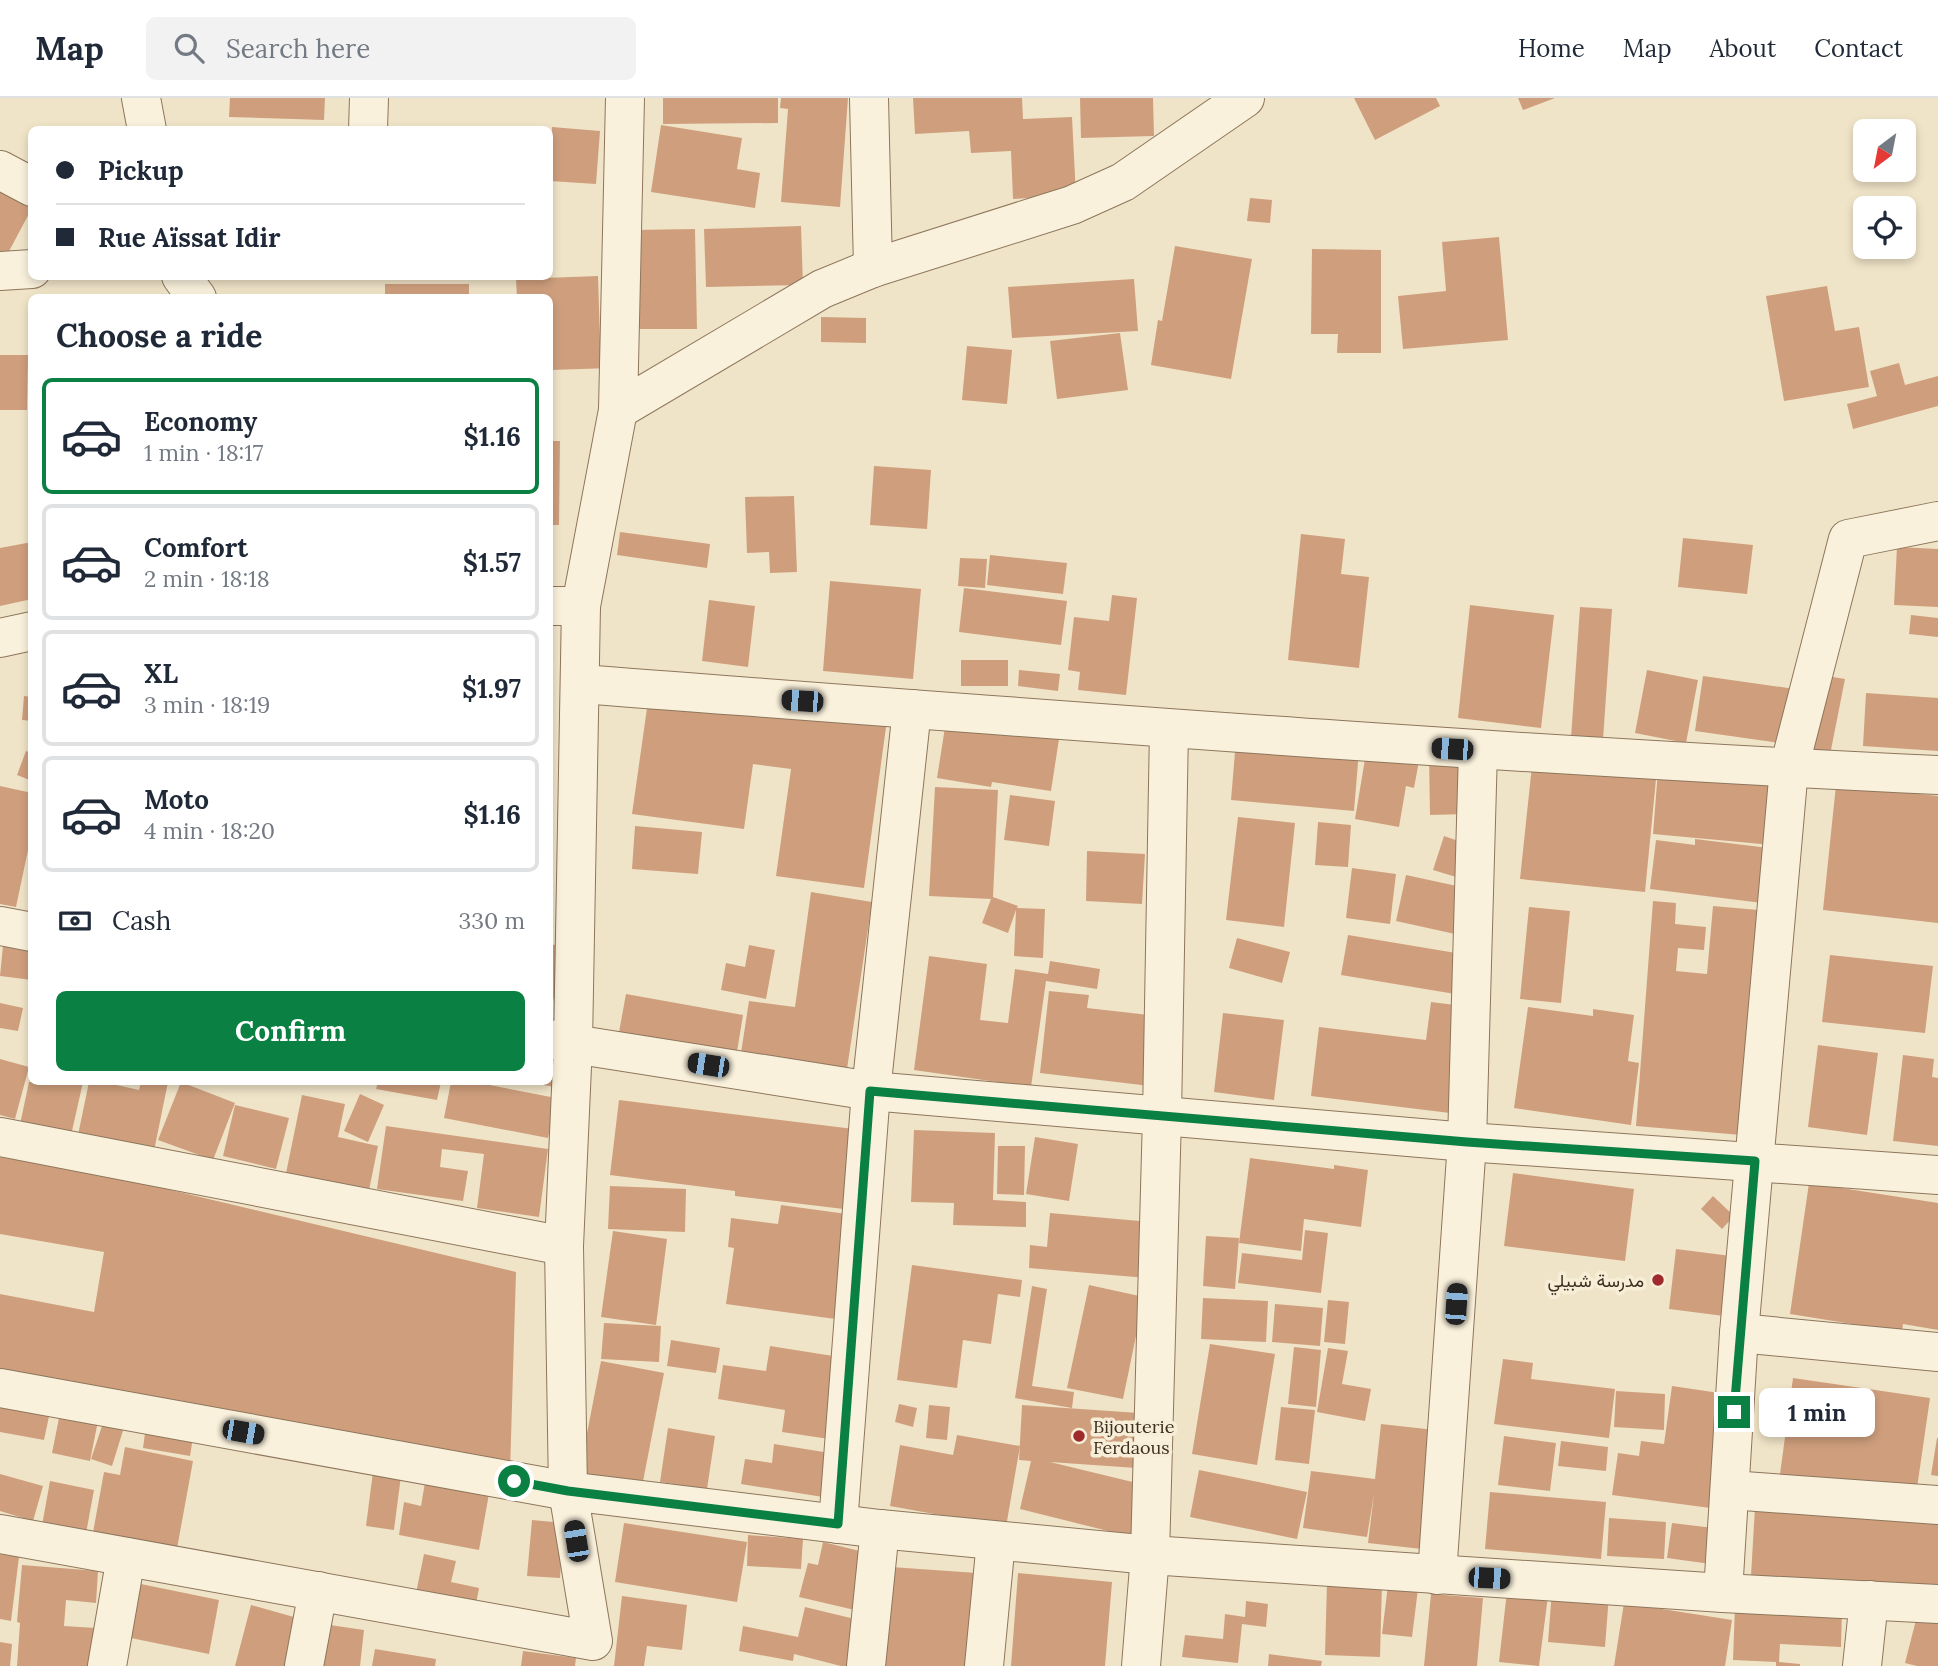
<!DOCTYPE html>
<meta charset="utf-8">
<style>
body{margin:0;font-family:Lora,Vazirmatn,serif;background:#f2f2f3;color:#1f2937;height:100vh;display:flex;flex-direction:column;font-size:26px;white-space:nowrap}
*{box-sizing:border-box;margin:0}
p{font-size:23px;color:#747a83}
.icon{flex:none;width:38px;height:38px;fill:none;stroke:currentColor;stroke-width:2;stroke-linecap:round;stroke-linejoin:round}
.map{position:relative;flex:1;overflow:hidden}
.drawer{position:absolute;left:28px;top:196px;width:525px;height:791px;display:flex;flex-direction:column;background:#fff;border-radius:10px;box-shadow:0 4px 10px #0003}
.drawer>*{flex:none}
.hud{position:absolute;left:28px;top:28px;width:525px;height:154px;border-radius:10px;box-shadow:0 4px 10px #0003;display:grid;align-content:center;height:154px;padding:0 28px;background:#fff}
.needle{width:46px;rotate:212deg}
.controls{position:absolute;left:1853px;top:21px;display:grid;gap:14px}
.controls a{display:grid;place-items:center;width:63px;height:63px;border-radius:10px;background:#fff;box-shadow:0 4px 10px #0003;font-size:35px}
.end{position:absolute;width:32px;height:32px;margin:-16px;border:9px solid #0b8043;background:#fff;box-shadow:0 0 0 4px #fff}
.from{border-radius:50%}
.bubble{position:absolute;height:49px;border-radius:10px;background:#fff;box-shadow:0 4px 10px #0003;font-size:23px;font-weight:800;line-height:49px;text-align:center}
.car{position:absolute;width:21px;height:42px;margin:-21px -10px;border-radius:9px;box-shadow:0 0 5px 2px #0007;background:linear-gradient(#222 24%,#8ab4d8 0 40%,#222 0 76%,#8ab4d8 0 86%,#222 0)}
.hud b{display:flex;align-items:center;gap:24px;height:66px;font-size:26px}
.hud b+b{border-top:2px solid #e0e1e3}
.hud i{width:18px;height:18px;background:#1f2937}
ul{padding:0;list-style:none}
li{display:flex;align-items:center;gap:21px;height:116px;margin:0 14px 10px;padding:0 14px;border:4px solid #e0e1e3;border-radius:10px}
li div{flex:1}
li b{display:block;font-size:26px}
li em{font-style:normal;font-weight:800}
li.selected{border-color:#0b8043}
li>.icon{width:63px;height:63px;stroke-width:1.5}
h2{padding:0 28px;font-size:32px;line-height:84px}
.pay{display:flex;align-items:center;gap:18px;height:77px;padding:0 28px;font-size:26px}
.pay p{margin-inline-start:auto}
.button{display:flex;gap:14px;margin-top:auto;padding:14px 28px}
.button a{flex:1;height:80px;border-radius:10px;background:#0b8043;color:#fff;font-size:28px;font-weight:800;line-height:80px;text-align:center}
header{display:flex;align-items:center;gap:42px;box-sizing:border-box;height:98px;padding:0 35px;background:#fff;border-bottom:2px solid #e0e1e3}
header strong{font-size:33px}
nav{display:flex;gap:38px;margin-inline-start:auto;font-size:24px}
.search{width:490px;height:63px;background:#f2f2f3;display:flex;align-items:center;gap:18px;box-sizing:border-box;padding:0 24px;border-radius:10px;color:#747a83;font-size:26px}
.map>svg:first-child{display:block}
</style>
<header>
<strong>Map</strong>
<div class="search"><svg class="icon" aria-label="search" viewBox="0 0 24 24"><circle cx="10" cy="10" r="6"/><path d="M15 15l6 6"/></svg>Search here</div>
<nav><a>Home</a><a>Map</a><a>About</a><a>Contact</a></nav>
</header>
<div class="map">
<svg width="1938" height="1568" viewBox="0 0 1938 1568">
<rect width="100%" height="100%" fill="#f0e4c8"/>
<g fill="#cf9f7d">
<path d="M230 0H325L324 22 229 19Z"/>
<path d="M663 0H778V25L663 26Z"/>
<path d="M781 0H848L840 109 781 104 788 11 780 10Z"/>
<path d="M913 0H1022L1023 21 1072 19 1076 98 1013 101 1011 53 971 55 969 33 915 36Z"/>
<path d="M1080 0H1153L1154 38 1081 40Z"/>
<path d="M1354 0H1436L1440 8 1375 42Z"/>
<path d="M1518 0H1555L1523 12Z"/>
<path d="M661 27 742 40 737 71 760 75 755 110 651 94Z"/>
<path d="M552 29 600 33 596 86 550 83Z"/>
<path d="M0 92 32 110 7 157 0 153Z"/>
<path d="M1250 100 1272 102 1270 125 1247 123Z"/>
<path d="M801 128 803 187 706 189 704 131Z"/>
<path d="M695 131 697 231H634L632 132Z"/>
<path d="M1499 139 1508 242 1403 251 1398 198 1446 193 1442 144Z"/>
<path d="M1175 148 1252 161 1231 281 1151 267 1158 222 1162 223Z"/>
<path d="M1312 151 1381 152V255H1337L1338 236H1311Z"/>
<path d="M598 178 600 242 611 241 612 270 550 272V200H517L516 181Z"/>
<path d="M1134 181 1138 233 1012 240 1008 189Z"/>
<rect x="385" y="186" width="84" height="14"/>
<path d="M1827 188 1835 233 1859 229 1869 289 1784 303 1766 198Z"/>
<path d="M821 219 866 220V245L821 244Z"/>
<path d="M1120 235 1128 292 1057 301 1050 243Z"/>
<path d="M967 248 1012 252 1007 306 962 302Z"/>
<path d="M0 257H28L27 312H0Z"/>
<path d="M1899 265 1905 287 1938 278V308L1853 331 1847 306 1877 298 1870 273Z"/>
<path d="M550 343H560L559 427H550Z"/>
<path d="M874 368 931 372 927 431 870 427Z"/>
<path d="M794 398 797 474 770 475 769 454 747 455 745 399Z"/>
<path d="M620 434 710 446 707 470 617 457Z"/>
<path d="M1301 436 1345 441 1341 476 1369 479 1359 570 1288 562Z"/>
<path d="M1683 440 1753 447 1747 496 1678 489Z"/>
<path d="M32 444V501L0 508V450Z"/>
<path d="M1897 449 1938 451V509L1894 507Z"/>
<path d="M990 457 1067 465 1063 496 987 487Z"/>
<path d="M960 460 987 461 985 490 958 488Z"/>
<path d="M830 483 921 491 913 581 823 573Z"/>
<path d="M964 490 1067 503 1061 547 959 534Z"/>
<path d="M1112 497 1137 500 1126 597 1078 592 1080 574 1068 572 1074 519 1109 523Z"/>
<path d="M709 502 755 508 748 569 702 563Z"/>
<path d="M1470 507 1554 517 1541 630 1458 620Z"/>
<path d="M1580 509 1612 511 1603 642 1571 640Z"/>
<path d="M1911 517 1938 520V539L1909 536Z"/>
<rect x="961" y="562" width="47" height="26"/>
<path d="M1019 572 1060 576 1058 593 1018 588Z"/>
<path d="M1647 572 1698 582 1686 645 1635 635Z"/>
<path d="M1809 575 1845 581 1829 662 1794 656Z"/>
<path d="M1703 578 1795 591 1788 646 1695 633Z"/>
<path d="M1866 595 1938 600V653L1863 648Z"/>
<path d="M649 596 887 622 864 790 776 778 791 671 753 666 744 731 632 716Z"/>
<path d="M24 598 32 599V623L22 622Z"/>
<path d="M946 623 1059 641 1051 693 992 684 991 689 937 680Z"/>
<path d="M1236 642 1359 653 1354 713 1231 702Z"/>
<path d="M26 653 32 655V683L17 677Z"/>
<path d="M1366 655 1419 663 1414 690 1406 688 1399 729 1355 721Z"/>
<path d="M1429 658H1466L1467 716 1430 717Z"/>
<path d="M1533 658 1657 671 1645 794 1520 781Z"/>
<path d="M1658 672 1778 683 1772 747 1653 736Z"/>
<path d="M1836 687 1938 698V825L1823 812Z"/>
<path d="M0 688 32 695V733L16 809 0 806Z"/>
<path d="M935 689 998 692 993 799 1018 808 1017 810 1045 811 1043 860 1014 858 1016 812 1008 835 982 825 991 801 929 798Z"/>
<path d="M1010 697 1055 703 1049 748 1004 742Z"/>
<path d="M1238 719 1295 725 1284 829 1226 822Z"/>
<path d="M1318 724 1351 727 1348 769 1315 767Z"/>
<path d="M635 728 702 734 698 776 632 771Z"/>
<path d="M1444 738 1476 749 1466 782 1433 772Z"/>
<path d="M1695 741 1777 751 1770 806 1650 791 1656 742 1695 747Z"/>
<path d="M1087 753 1145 756 1142 806 1086 803Z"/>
<path d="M1352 770 1396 776 1390 826 1346 820Z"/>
<path d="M1406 777 1466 790 1455 836 1396 823Z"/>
<path d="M811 794 872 804 847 971 741 955 749 903 795 909Z"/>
<path d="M1653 803 1676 805 1675 826 1706 829 1704 852 1678 850 1676 873 1707 876 1713 808 1770 813 1753 1038 1636 1028Z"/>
<path d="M1529 809 1570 813 1561 905 1520 901Z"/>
<path d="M1348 837 1468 857 1461 897 1341 877Z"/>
<path d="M4 838 32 841V882L0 878Z"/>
<path d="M1237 840 1290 854 1282 885 1229 870Z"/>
<path d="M550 846 565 849 551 913H550Z"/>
<path d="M749 847 775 852 766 901 721 892 726 865 745 869Z"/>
<path d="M1830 857 1933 868 1925 935 1822 924Z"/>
<path d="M929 858 987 866 980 922 1008 925 1015 871 1048 876 1050 863 1100 871 1097 891 1046 883 1031 989 914 972Z"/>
<path d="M1049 893 1089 897 1087 910 1158 918 1150 988 1040 975Z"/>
<path d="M626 896 743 917 735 966 617 945Z"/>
<path d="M1431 904 1463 908 1450 1015 1311 998 1319 929 1426 942Z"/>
<path d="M0 905 23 910 18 933 0 930Z"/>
<path d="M1528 909 1593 918V911L1634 917 1628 963 1639 965 1631 1027 1514 1010Z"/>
<path d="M1223 915 1284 922 1274 1002 1214 994Z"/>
<path d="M550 944 561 946 555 989 531 985 550 984Z"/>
<path d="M1818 947 1878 955 1867 1037 1808 1029Z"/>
<path d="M1903 957 1934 961 1932 979 1938 980V1048L1893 1043Z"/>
<path d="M0 961 29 969 15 1021 0 1017Z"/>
<path d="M29 984H83L70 1042 19 1031Z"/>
<path d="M89 984H103L139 992 141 984H168L154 1053 78 1037Z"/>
<path d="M181 984 235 1005 213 1062 158 1042Z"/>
<path d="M378 984H441L437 1002 376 991Z"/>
<path d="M451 984H474L556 1000 548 1040 444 1020Z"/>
<path d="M360 996 384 1007 368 1044 344 1033Z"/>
<path d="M302 997 345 1006 338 1039 378 1048 367 1102 284 1085Z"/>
<path d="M619 1002 862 1032 852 1112 735 1098V1093L610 1077Z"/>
<path d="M235 1007 289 1020 276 1071 223 1058Z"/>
<path d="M386 1028 548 1051 539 1119 477 1110 484 1056 442 1051 440 1069 468 1073 463 1103 377 1091Z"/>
<path d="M914 1032 995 1035 993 1102 1026 1104V1129L953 1127 954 1105 911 1104Z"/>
<path d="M1035 1039 1078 1046 1069 1103 1026 1096Z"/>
<path d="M998 1048H1025L1024 1097 997 1096Z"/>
<path d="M0 1059 116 1079 516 1174 510 1374 0 1276V1196L94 1214 104 1154 0 1136Z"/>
<path d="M1250 1060 1334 1071V1067L1368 1072 1361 1129 1304 1121 1301 1153 1239 1145Z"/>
<path d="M1513 1075 1634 1091 1625 1163 1504 1148Z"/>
<path d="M1809 1085 1938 1105V1232L1903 1226 1902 1234 1790 1216Z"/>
<path d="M610 1088 686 1091 685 1134 608 1131Z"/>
<path d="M1713 1098 1734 1118 1722 1131 1701 1111Z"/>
<path d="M781 1107 854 1117 843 1222 726 1206 734 1150 728 1149 731 1120 778 1126Z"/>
<path d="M1050 1115 1151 1124 1147 1180 1029 1170 1030 1147 1047 1149Z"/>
<path d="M1305 1132 1328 1135 1321 1195 1238 1185 1242 1155 1302 1162Z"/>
<path d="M613 1133 667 1141 656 1227 601 1219Z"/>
<path d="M1206 1138 1239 1140 1235 1191 1203 1188Z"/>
<path d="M1676 1151 1739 1159 1732 1219 1669 1211Z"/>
<path d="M912 1167 1022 1182 1020 1199 998 1196 991 1246 963 1242 957 1290 897 1282Z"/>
<path d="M1089 1187 1144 1199 1123 1301 1067 1290Z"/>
<path d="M1032 1188 1047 1191 1032 1288 1074 1294 1072 1310 1015 1300Z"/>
<path d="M1203 1200 1268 1203 1266 1244 1201 1241Z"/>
<path d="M1328 1202 1349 1204 1345 1246 1324 1244Z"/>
<path d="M1275 1206 1323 1210 1320 1248 1272 1244Z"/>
<path d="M604 1225 661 1228 659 1264 601 1261Z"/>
<path d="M671 1242 720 1250 716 1275 667 1268Z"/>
<path d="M1210 1246 1275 1256 1257 1367 1192 1356Z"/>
<path d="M770 1248 833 1258 829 1287 844 1289 836 1342 782 1334 785 1312 718 1301 723 1267 766 1273Z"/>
<path d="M1294 1249 1321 1252 1316 1309 1288 1306Z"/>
<path d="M1328 1250 1348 1253 1342 1286 1371 1291 1365 1323 1317 1314Z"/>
<path d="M1503 1261 1533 1265 1531 1281 1615 1291 1609 1340 1494 1326Z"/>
<path d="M601 1263 664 1275 640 1399 577 1387Z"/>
<path d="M1793 1280 1930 1300 1916 1397 1780 1376Z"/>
<path d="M1672 1288 1733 1297 1718 1411 1612 1397 1618 1355 1639 1358 1641 1343 1664 1346Z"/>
<path d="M1616 1293 1665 1296 1664 1332 1614 1329Z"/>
<path d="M0 1300 51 1309 44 1342 0 1334Z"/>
<path d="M899 1306 917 1310 913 1329 895 1324Z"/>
<path d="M929 1307 950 1309 947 1342 926 1340Z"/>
<path d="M1022 1307 1139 1315 1136 1370 1050 1364 1145 1387 1132 1439 1020 1411 1031 1363 1019 1362Z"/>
<path d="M1281 1309 1315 1312 1309 1366 1275 1362Z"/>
<path d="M60 1315 98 1323 90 1363 52 1355Z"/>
<path d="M106 1316 126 1323 112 1368 91 1361Z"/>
<path d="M147 1320 195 1327 190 1358 143 1350Z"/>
<path d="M1381 1326 1435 1332 1422 1451 1368 1445 1374 1396 1367 1439 1303 1430 1311 1373 1375 1381Z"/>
<path d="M668 1330 715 1338 707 1391 660 1384Z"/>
<path d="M957 1337 1020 1348 1006 1429 890 1408 900 1347 953 1357Z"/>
<path d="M1504 1338 1556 1345 1550 1393 1498 1387Z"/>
<path d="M1937 1340H1938V1378L1931 1377Z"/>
<path d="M1561 1343 1608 1349 1606 1373 1558 1368Z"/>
<path d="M774 1346 830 1355 823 1399 741 1386 745 1361 772 1365Z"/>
<path d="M125 1349 193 1363 176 1456 92 1440 104 1374 120 1377Z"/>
<path d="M374 1366 402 1370 394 1432 366 1428Z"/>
<path d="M1199 1372 1307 1394 1297 1441 1190 1419Z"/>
<path d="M0 1376 43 1388 33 1423 0 1413Z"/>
<path d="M426 1378 490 1390 479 1452 399 1437 404 1404 421 1408Z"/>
<path d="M50 1383 94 1392 85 1441 41 1433Z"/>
<path d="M1490 1394 1606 1404 1601 1461 1485 1451Z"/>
<path d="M1755 1409 1938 1421V1490L1751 1478Z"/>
<path d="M1609 1420 1666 1424 1664 1461 1607 1458Z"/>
<path d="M532 1422 564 1425 560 1480 527 1478Z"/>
<path d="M624 1425 747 1444 737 1504 615 1484Z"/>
<path d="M1672 1425 1722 1431 1718 1467 1667 1460Z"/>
<path d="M748 1437 803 1441 801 1471 747 1468Z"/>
<path d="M823 1444 872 1456 859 1513 799 1499 808 1465 818 1467Z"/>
<path d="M0 1456 19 1459 11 1523 0 1521Z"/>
<path d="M424 1456 456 1463 451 1484 479 1490 474 1517 414 1505Z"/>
<path d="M22 1467 98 1473 96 1505 66 1502 64 1528 96 1530 93 1568H17L20 1525 17 1524Z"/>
<path d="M891 1469 977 1475 970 1568H883Z"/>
<path d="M1018 1475 1112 1484 1105 1568H1011Z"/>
<path d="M1327 1484 1382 1486 1380 1559 1325 1557Z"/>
<path d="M136 1485 219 1502 209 1556 126 1539Z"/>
<path d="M1388 1487 1418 1491 1412 1539 1382 1536Z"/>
<path d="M1552 1492 1609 1497 1605 1549 1548 1544Z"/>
<path d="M1507 1493 1548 1498 1539 1568 1499 1564Z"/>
<path d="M1431 1496 1483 1500 1477 1568H1424Z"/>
<path d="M622 1498 687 1507 682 1552 647 1548 644 1568H614Z"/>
<path d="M1246 1503 1268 1506 1266 1529 1242 1526 1238 1565 1182 1559 1185 1537 1223 1541 1225 1516 1245 1519Z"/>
<path d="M1624 1505 1732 1522 1725 1568H1614Z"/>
<path d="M251 1507 301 1521 289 1568H235Z"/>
<path d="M1735 1507 1842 1511 1841 1549 1780 1546 1779 1564 1800 1566V1568H1776V1564L1733 1562Z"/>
<path d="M805 1509 863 1523 852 1568H841L794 1556 793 1563 739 1553 743 1528 798 1539Z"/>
<path d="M1918 1514 1938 1520V1568H1917L1905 1565Z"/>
<path d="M323 1526 364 1532 360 1568H317Z"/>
<path d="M0 1544 12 1546 10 1568H0Z"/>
<path d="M375 1551 436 1561 435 1568H372Z"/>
<path d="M523 1553 576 1560 575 1568H521Z"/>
<path d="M1269 1556 1322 1563 1321 1568H1268Z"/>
</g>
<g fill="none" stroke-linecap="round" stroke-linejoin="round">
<defs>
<g id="minor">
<path d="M141 0 147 32"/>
<path d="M625 0 618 312 581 508 573 946 871 993 1467 1044 1938 1077"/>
<path d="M869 0 873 170"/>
<path d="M368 32 369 0"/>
<path d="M0 72 32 89"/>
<path d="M0 173 32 171"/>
<path d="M181 178 197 200"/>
<path d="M618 312 822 191 873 170 1072 107 1123 84 1245 0"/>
<path d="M550 508H581"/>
<path d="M0 540 32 533"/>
<path d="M580 586C1033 620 1485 656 1938 677"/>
<path d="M0 828 32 834"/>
<path d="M0 1039 564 1148"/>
<path d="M1739 1235 1938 1254"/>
<path d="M0 1290 568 1393 880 1431 1150 1457 1723 1495 1938 1506"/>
<path d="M1730 1392 1938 1407"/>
<path d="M838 1426 871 993 912 611"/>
<path d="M0 1436 593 1543 568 1393 564 1148 573 946 550 941"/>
<path d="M1437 1477 1467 1044 1478 652"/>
<path d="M1723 1495 1739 1235 1789 670 1848 441 1938 423"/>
<path d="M107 1568 126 1459"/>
<path d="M304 1568 318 1493"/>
<path d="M866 1568 880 1431"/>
<path d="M984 1568 996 1443"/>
<path d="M1141 1568 1150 1457 1162 1018 1169 631"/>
<path d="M1862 1568 1869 1502"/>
</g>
</defs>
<use href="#minor" stroke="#8d765c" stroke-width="40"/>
<use href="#minor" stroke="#faf1dc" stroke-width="38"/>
</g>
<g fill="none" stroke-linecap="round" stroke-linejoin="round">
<path stroke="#0b8043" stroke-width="9" d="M514 1383 568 1393 838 1426 870 993 1467 1044 1755 1063 1734 1314"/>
</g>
<g fill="#9e2a2b" stroke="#f7eed8" stroke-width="2.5">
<circle cx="1658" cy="1182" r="7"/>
<circle cx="1079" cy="1338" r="7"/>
</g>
<g text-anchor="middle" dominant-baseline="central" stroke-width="7" stroke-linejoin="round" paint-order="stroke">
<g font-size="18" fill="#3d2e20" stroke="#f7eed8" text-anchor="end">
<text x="1644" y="1182">مدرسة شبيلي</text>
<text x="1093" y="1328" text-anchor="start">Bijouterie<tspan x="1093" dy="21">Ferdaous</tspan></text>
</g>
</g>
</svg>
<div class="controls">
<a><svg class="needle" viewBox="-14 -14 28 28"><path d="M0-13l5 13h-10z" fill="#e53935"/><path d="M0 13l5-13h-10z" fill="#747a83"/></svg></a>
<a><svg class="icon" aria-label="locate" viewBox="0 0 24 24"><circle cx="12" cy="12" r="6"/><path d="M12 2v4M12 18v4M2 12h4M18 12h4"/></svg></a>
</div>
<i class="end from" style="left:514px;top:1383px"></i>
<i class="end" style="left:1734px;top:1314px"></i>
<div class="bubble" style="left:1759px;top:1290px;width:116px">1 min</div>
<i class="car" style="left:802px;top:603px;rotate:274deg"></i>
<i class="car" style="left:1452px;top:651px;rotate:274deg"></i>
<i class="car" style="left:708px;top:967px;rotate:279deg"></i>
<i class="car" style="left:1456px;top:1206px;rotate:4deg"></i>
<i class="car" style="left:243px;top:1334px;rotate:100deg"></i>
<i class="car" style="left:576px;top:1443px;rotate:351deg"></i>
<i class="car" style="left:1489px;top:1480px;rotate:93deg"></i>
<div class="hud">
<b><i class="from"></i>Pickup</b>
<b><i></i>Rue Aïssat Idir</b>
</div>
<section class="drawer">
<h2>Choose a ride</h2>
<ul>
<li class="selected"><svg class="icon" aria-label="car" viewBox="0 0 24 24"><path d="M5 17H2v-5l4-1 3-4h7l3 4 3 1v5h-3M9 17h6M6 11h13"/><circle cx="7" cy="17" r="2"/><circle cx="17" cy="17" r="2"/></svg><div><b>Economy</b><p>1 min · 18:17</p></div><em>$1.16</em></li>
<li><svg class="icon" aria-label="car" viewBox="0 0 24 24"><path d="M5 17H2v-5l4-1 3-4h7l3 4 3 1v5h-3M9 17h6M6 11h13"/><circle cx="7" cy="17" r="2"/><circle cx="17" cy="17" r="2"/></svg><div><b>Comfort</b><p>2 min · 18:18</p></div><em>$1.57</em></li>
<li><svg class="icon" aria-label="car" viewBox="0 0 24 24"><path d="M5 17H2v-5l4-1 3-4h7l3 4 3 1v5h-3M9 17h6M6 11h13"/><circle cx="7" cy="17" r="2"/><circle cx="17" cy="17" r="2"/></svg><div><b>XL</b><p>3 min · 18:19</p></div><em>$1.97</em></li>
<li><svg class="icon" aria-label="car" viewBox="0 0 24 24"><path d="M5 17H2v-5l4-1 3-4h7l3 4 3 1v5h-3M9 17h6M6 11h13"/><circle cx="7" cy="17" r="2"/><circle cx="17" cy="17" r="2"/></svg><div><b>Moto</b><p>4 min · 18:20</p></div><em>$1.16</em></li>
</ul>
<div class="pay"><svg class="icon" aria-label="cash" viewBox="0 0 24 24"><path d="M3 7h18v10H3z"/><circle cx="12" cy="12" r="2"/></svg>Cash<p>330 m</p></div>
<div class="button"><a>Confirm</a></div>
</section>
</div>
